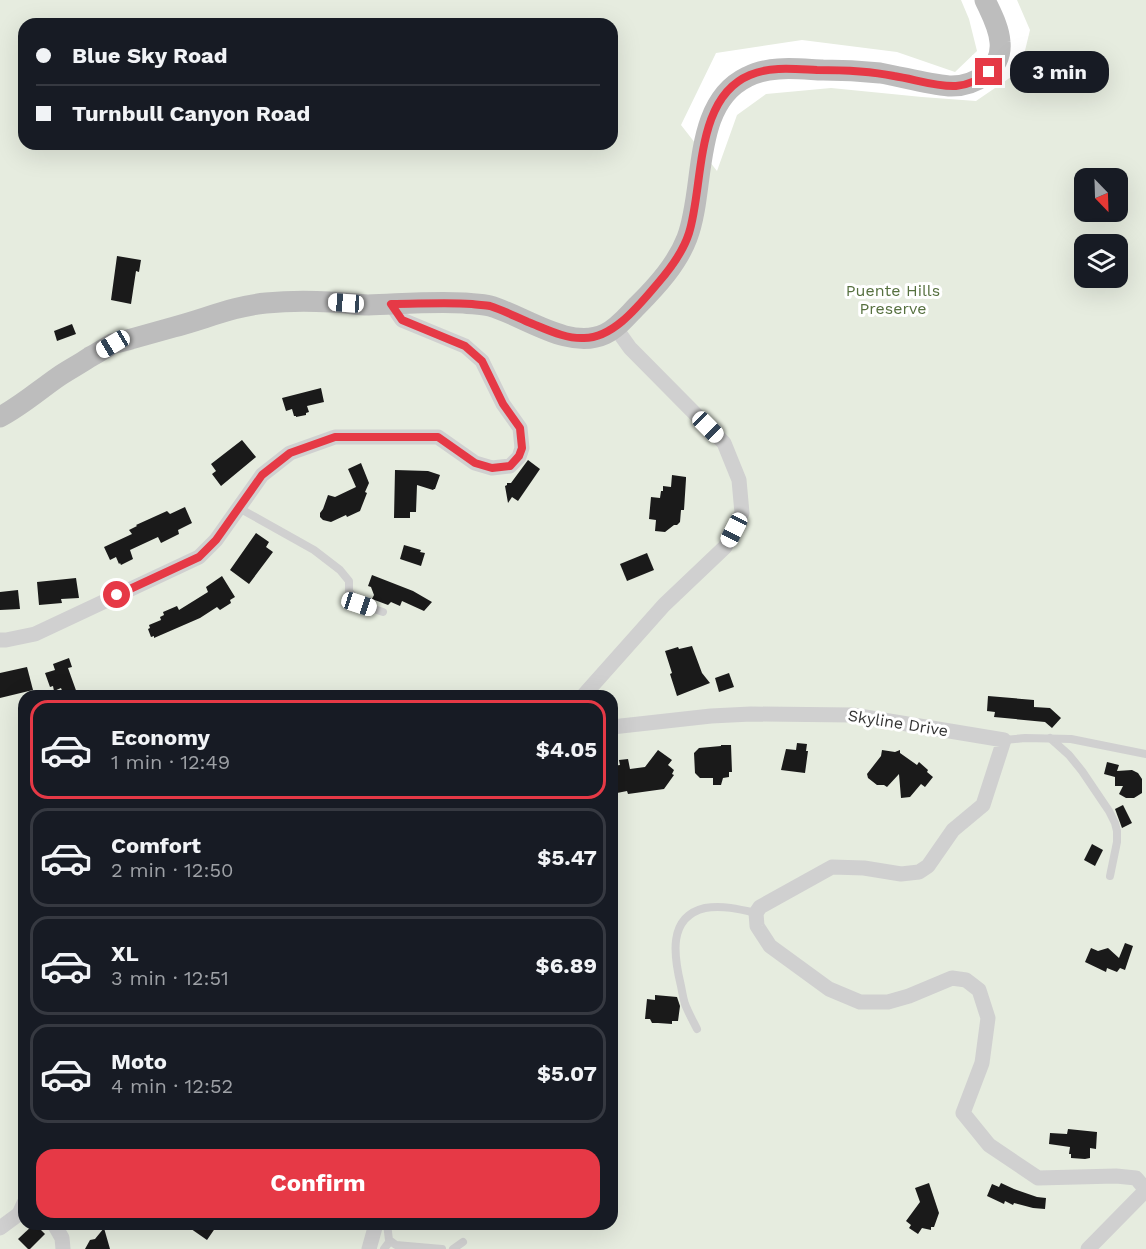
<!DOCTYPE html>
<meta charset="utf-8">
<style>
body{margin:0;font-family:"Work Sans",sans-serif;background:#242831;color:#f1f3f6;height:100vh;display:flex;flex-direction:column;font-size:22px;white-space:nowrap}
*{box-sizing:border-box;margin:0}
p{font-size:20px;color:#9ea1a6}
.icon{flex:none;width:33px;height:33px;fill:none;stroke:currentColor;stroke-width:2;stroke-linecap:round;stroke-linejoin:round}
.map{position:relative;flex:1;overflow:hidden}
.drawer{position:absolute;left:18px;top:690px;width:600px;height:540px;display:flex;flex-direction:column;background:#171b24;border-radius:18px;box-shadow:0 6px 24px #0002}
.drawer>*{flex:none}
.guide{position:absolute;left:18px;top:18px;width:600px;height:132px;border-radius:18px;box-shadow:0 6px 24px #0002;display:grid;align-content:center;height:132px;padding:0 18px;background:#171b24}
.needle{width:39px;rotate:157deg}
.controls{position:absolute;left:1074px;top:168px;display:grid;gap:12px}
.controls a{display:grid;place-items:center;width:54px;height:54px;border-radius:12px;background:#171b24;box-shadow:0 6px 24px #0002;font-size:30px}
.end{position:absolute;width:27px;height:27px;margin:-14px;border:8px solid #e63946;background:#fff;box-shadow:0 0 0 3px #fff}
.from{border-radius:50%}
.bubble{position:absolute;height:42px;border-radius:18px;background:#171b24;box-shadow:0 6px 24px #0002;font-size:20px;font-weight:700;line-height:42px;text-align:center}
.car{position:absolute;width:18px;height:36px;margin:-18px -9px;border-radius:8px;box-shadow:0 0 4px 2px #0007;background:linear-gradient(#fff 24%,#345 0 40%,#fff 0 76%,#345 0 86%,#fff 0)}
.guide b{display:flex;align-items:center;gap:21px;height:57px;font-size:22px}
.guide b+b{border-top:2px solid #363941}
.guide i{width:15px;height:15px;background:#f1f3f6}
ul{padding:10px 0 0;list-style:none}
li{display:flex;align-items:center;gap:18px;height:99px;margin:0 12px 9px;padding:0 6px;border:3px solid #363941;border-radius:18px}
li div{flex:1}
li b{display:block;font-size:22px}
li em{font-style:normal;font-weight:700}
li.current{border-color:#e63946}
li>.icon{width:54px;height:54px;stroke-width:1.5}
.cta{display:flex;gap:12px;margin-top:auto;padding:12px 18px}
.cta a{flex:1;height:69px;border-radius:18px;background:#e63946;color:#fff;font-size:24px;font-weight:700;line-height:69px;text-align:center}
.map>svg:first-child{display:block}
</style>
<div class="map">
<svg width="1146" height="1249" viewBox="0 0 1146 1249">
<rect width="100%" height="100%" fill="#fff"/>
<path fill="#e6ecdf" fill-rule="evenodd" d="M0 0H961L969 19 977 51 955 72 897 52 802 40 716 53 681 125 717 171 737 115 766 94 831 88 922 97 976 101 1020 71 1030 30 1017 0H1146V1249H0ZM24 24H612V144H24ZM1084 178H1118V212H1084ZM1084 244H1118V278H1084ZM24 696H612V1224H24Z"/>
<g fill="#1a1a1a">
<path d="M117 256 141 260 139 272 136 271 131 304 111 300Z"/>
<path d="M72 324 76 334 57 341 54 331Z"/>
<path d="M321 388 324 402 307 406 309 412 306 413V415L296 417V416H294L292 409 286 411 282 398Z"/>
<path d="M242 440 256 457 221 486 212 474 216 471 211 464Z"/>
<path d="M528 460 540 469 518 501 512 497 508 503 505 486 507 485V483H511Z"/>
<path d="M361 463 369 483 365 492 367 493 360 511 347 517 346 515 331 522 323 520 320 517V513L323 509 328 495 335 497 356 487 348 469Z"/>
<path d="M395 470 428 471 440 475 435 489H434L433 490 417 485 416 512H410V518H394Z"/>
<path d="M672 475 686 477V479L684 510H681L680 522 677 525H674L665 532 655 531 656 520 649 519 651 497 660 498 661 491H663V486L671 487Z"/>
<path d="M185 507 192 523 178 530 179 534 161 543 158 537 130 550 133 559 121 565 120 563 119 564 116 557 110 560 104 547 132 534 129 530 137 526 136 525 167 511 170 514Z"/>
<path d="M256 533 269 542 266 547 273 552 249 584 230 570Z"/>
<path d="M404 545 421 550 420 552 425 553 421 566 400 559Z"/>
<path d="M647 553 654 570 627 581 620 564Z"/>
<path d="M372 575 413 591 432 602 424 611 402 601 400 606 391 602 388 605 372 599 374 595 371 587 368 586Z"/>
<path d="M222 576 235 597 230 600 231 603 220 610 217 607 200 618 154 638V636L151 637 148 629 150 628 149 625 161 620 160 617 164 615 163 612 177 606 179 610 208 592 206 587Z"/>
<path d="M76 578 79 598 61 599 62 603 39 605 37 582Z"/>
<path d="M18 590 20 609 0 610V592Z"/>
<path d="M692 646 702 673 710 683 677 696 670 674 672 673 665 651 678 647 679 649Z"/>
<path d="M69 658 72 667 68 668 78 696H64L61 688 54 691 53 686 50 687 45 673 55 670 53 664Z"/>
<path d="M27 667 33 690 0 698V673Z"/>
<path d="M729 673 734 687 719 692 715 678Z"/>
<path d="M988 696 1034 700V707L1050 708 1061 718 1052 728 1045 722 994 717 995 712 987 711Z"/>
<path d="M797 743 807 744 806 751H808L805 773 781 770 786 749 796 750Z"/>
<path d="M721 745H731L732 772H729V777L723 778 721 785H713V778H700L695 773 694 753 699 748 721 746Z"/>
<path d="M658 750 672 760 668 765 674 770 672 774 674 775 664 789 628 794 627 791 617 793 613 766 620 765 619 760 628 759 630 769 645 767Z"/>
<path d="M882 750 895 752 900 750V753L917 765 919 762 928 770 927 772 933 777 925 787 921 784 910 797 901 798 899 774 887 787 884 785H877L868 778 867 774 881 756Z"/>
<path d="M1107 762 1119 765 1117 771 1132 770 1138 773 1142 779V793L1134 798H1126L1119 794 1123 786H1115V777L1104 774Z"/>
<path d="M1123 805 1132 823 1122 828 1115 809Z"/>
<path d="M1092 844 1103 850 1095 866 1084 860Z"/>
<path d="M1125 943 1133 946 1125 970 1120 968 1117 972 1107 968 1106 972 1085 962 1091 948 1098 951 1108 948 1119 958Z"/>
<path d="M655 995 677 997 680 1006 678 1021H672V1024L658 1023H652L650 1019H645L647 999 655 1000Z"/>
<path d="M1068 1129 1097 1132 1096 1149 1090 1148V1158L1085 1159 1071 1158V1154H1069L1070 1147 1049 1144 1050 1133 1067 1134Z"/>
<path d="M929 1183 939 1213 934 1227H931V1230L922 1228 918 1234 909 1228 911 1225 906 1221 920 1202 915 1188Z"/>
<path d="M1001 1183 1014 1189 1037 1197 1046 1198 1045 1209 1033 1208 1014 1203 1013 1205 1005 1201 1004 1204 987 1196 992 1184 999 1187Z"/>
<path d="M34 1224H35L45 1234 30 1249H28L18 1239Z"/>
<path d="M184 1224H218L207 1240Z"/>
<path d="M104 1228 110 1249H85L90 1240 95 1239Z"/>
</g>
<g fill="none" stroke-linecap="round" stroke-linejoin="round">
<g stroke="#d0d0d0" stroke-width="8">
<path d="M239 508 314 550 340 570 349 581V591L359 604 383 612"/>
<path d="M1050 738 1069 755 1082 771 1109 811 1115 823 1117 831V842L1110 876"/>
<path d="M1004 740 1025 738 1071 739 1146 754"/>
<path d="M697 1029C693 1021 688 1012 685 1004 683 998 682 991 681 986 674 957 667 917 705 908 722 905 739 909 756 913"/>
<path d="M387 1224 389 1240 396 1245 442 1249"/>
<path d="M384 1249 390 1241"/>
<path d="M453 1249 463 1242"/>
</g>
<g stroke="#d0d0d0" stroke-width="15">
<path d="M0 640H6L35 634 199 557 216 540 262 475 290 453 335 437H438L475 463 492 468 510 466 519 457 522 448 520 428 503 404 482 361 465 346 402 320 391 304"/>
<path d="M583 696 664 605 725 547 742 513 739 480 724 443 630 348 615 327"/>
<path d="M612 727 711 716 751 714 853 715 1004 740 983 805 953 830 928 866 919 872 901 874 864 868 832 867 760 907 756 913 757 926 770 946 829 989 860 1002H888L909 996 952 978 966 980 979 990 988 1018 982 1063 963 1113 989 1145 1038 1178 1116 1176 1136 1178 1146 1190"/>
<path d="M54 1224 62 1238 63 1249"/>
<path d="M0 1228 19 1214 24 1203"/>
<path d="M369 1249 376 1224"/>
<path d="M1088 1249 1146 1190"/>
</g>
<path stroke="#bdbdbd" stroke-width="21" d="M0 417C21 406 38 391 58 377 68 370 80 364 90 357 98 353 105 348 112 344 118 342 125 341 131 339 145 335 160 331 174 327 205 319 234 306 266 303 287 301 310 301 330 302 343 302 356 305 368 305 400 304 433 301 464 303 472 304 482 304 490 306 523 315 569 351 605 334 618 328 628 315 638 305 657 286 677 264 687 238 706 189 691 104 747 77 770 65 798 69 823 70 842 70 861 71 880 73 903 77 926 84 949 86 974 87 1003 70 1000 42 999 27 991 13 985 0"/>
</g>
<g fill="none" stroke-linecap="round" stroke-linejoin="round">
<path stroke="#e63946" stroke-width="8" d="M117 595 199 557 216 540 262 475 290 453 335 437H438L475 463 492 468 510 466 519 456 522 448 520 428 503 404 482 361 465 346 402 320 391 304C418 304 446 302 472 304 478 305 485 305 490 306 503 310 516 317 528 322 546 329 565 339 584 338 614 338 640 304 658 283 671 268 683 252 689 233 704 185 694 98 750 75 771 66 795 69 817 70 843 70 869 71 894 76 914 79 936 87 956 86 969 85 979 80 989 72"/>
</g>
<g text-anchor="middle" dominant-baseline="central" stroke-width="6" stroke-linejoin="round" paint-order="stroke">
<g font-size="16" fill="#56703f" stroke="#fff">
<text x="893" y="290">Puente Hills<tspan x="893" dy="18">Preserve</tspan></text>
</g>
<g font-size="16" fill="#333" stroke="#fff">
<text transform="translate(898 723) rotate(9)">Skyline Drive</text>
</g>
</g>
</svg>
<div class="controls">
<a><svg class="needle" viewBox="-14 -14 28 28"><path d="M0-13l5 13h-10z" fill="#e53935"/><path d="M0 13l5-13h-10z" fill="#9ea1a6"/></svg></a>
<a><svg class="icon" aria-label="layers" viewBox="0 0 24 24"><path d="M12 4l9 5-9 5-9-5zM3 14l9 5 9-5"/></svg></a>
</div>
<i class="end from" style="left:117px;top:595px"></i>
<i class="end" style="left:989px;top:72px"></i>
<div class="bubble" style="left:1010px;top:51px;width:99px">3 min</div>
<i class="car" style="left:346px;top:303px;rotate:274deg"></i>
<i class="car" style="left:113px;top:344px;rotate:239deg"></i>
<i class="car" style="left:708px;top:427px;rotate:135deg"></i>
<i class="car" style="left:734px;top:530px;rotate:207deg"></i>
<i class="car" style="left:359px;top:604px;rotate:108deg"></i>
<div class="guide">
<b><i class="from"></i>Blue Sky Road</b>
<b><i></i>Turnbull Canyon Road</b>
</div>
<section class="drawer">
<ul>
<li class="current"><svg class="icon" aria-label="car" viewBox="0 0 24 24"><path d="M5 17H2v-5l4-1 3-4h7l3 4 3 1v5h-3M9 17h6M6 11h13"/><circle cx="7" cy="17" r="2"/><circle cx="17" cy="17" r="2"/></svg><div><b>Economy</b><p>1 min · 12:49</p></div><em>$4.05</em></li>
<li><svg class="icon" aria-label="car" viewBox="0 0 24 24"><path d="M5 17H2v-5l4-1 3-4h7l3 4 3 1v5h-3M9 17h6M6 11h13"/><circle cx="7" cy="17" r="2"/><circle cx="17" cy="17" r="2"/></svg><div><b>Comfort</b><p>2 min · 12:50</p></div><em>$5.47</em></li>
<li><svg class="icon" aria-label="car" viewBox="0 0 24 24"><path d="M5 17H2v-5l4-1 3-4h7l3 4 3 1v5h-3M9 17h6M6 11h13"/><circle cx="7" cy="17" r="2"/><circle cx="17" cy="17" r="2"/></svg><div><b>XL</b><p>3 min · 12:51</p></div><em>$6.89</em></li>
<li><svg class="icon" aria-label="car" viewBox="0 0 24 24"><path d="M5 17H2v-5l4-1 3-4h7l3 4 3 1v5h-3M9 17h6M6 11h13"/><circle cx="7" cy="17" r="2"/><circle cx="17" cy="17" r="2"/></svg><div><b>Moto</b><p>4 min · 12:52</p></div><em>$5.07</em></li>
</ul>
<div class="cta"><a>Confirm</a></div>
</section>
</div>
